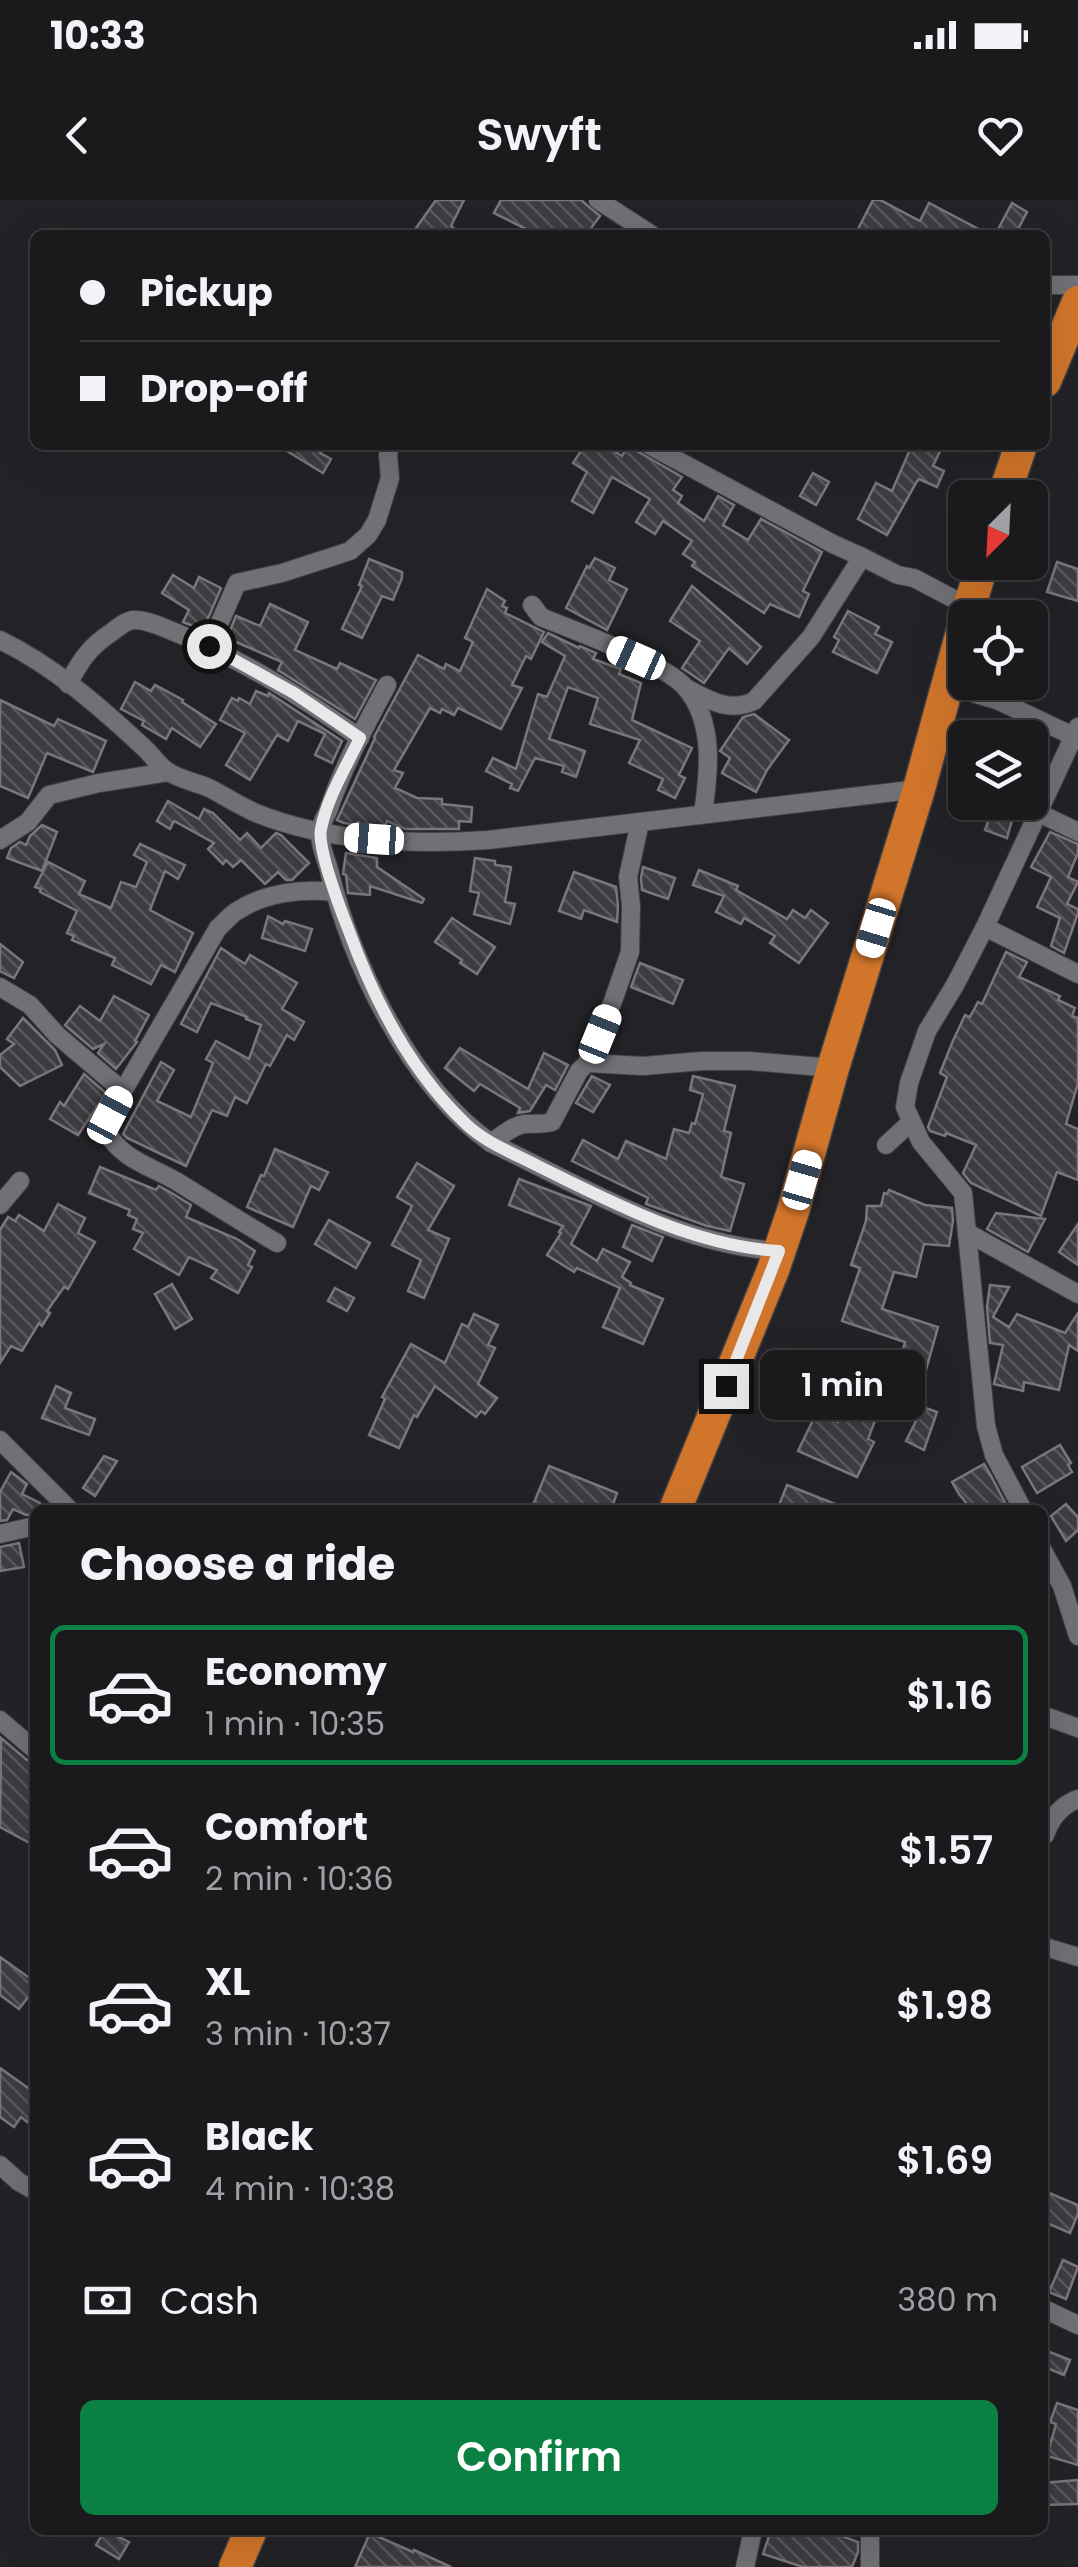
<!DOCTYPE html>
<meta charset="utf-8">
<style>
body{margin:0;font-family:Poppins,sans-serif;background:#27272a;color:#f1f3f6;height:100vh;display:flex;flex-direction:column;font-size:38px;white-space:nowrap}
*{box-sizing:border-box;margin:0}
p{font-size:32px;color:#9fa1a4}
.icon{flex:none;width:55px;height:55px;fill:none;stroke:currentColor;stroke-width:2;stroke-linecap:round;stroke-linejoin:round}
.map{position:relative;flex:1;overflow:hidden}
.side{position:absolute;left:30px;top:1305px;width:1018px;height:1030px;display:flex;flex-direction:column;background:#1a1a1d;border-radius:15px;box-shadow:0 10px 40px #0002,0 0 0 2px #38383b}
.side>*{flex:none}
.guide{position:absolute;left:30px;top:30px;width:1020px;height:220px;border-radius:15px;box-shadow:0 10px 40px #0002,0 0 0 2px #38383b;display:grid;align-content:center;height:220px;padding:0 50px;background:#1a1a1d}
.needle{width:65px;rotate:204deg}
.buttons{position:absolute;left:948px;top:280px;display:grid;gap:20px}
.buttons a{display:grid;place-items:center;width:100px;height:100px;border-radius:15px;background:#1a1a1d;box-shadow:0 10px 40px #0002,0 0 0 2px #38383b;font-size:50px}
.end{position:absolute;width:45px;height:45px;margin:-22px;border:12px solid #e8e8ea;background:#111;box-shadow:0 0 0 5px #111}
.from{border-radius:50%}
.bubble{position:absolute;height:70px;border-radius:15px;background:#1a1a1d;box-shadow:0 10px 40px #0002,0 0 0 2px #38383b;font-size:32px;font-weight:600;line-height:70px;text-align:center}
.car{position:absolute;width:30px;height:60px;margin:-30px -15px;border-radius:12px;box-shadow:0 0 8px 2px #0007;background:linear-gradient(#fff 24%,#345 0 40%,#fff 0 76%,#345 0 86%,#fff 0)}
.guide b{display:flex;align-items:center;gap:35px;height:95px;font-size:38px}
.guide b+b{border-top:2px solid #38383b}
.guide i{width:25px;height:25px;background:#f1f3f6}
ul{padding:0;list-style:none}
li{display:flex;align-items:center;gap:30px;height:140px;margin:0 20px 15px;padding:0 30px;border:5px solid transparent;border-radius:15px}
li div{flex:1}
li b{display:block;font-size:38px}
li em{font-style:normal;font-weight:600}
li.on{border-color:#0b8043}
li>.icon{width:90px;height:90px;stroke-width:1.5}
h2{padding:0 50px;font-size:45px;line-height:120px}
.pay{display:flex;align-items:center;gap:25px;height:110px;padding:0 50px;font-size:38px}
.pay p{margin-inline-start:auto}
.button{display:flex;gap:20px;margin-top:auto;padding:20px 50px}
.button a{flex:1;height:115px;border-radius:15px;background:#0b8043;color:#fff;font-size:40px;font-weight:600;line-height:115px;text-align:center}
.status{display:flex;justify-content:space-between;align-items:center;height:70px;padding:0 50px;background:#1a1a1d;direction:ltr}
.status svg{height:28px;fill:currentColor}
header{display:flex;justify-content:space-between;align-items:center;height:130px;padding:0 50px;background:#1a1a1d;font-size:45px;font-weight:600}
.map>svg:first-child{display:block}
</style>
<div class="status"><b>10:33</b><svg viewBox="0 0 49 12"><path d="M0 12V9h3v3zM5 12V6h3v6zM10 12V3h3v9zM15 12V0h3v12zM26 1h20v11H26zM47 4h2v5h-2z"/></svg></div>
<header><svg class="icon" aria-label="back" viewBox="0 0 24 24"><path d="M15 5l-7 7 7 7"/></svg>Swyft<svg class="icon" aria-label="heart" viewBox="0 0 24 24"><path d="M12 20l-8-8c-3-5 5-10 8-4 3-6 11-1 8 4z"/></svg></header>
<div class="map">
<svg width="1078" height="2367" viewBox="0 0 1078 2367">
<defs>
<pattern id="building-back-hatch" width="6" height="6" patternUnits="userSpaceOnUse" patternTransform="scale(2.5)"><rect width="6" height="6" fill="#3e3c40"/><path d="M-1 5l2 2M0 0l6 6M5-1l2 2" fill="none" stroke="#5a585c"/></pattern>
</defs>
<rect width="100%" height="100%" fill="#232327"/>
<g fill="url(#building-back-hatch)" stroke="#79777b" stroke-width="2.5">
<path d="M436 0H464L451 26 462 35H411Z"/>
<path d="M501 0H581L600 16 586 35H538L494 13Z"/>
<path d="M873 0H880L920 21 929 3 990 35H869L858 29Z"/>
<path d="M1012 3 1027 12 1015 35H995Z"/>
<path d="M277 245H325L320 253 331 259 323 273Z"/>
<path d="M585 245H605L622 256 628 246 682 277 673 290 682 296 678 303 704 321 718 296 734 305 723 325 748 340 761 319 822 352 803 391 809 394 799 417 770 404 764 413 692 366 695 362 683 354 692 341 663 321 655 334 636 322 650 299 612 277 593 313 572 301 587 272 573 263Z"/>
<path d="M912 245H943L933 266 944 271 937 287 919 279 916 283 887 335 858 319 876 283 892 291Z"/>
<path d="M813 273 829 282 816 305 800 296Z"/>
<path d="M595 358 615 368 609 380 627 389 607 430 566 408 587 366 589 368Z"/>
<path d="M369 359 402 372V378L393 400 382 396 362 438 342 429 362 386 359 385Z"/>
<path d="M1057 362 1078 369V401L1047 392Z"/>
<path d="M173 375 194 388 199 377 221 388 203 430 183 422 189 410 162 393Z"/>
<path d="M692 386 761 447 747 464 729 448 704 483 682 468 700 441 670 421Z"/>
<path d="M487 389 505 401 502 406 507 408 505 413 544 432 531 459 526 456 512 485 522 488 501 529 458 508 454 515 442 509 440 513 430 508 394 570 403 573 395 588 417 598 442 599V604L472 607 471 622 459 621V629H405L387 621 384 628 366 626 358 622 356 625 344 623 337 620 375 538 374 537 418 455 444 469 446 464 460 471 473 442 465 438Z"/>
<path d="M270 404 308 422 295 450 337 469 340 463 376 480 355 519 278 470 282 462 227 438 236 416 260 426Z"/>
<path d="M848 411 879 427 875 434 892 442 877 473 833 452 839 440 834 437Z"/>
<path d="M548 433 579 448 580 446 596 453 593 459 621 469 619 474 641 483 632 520 692 548 679 575 685 578 675 598 658 590 663 579 629 563 640 540 590 524 598 498 568 487 549 539 585 551 576 577 562 572 564 566 535 558 518 591 510 588 512 584 486 571 493 558 516 569 538 494 547 497 565 456 542 442Z"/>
<path d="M135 482 151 491 155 485 183 500 182 502 216 524 200 547 172 528 166 539 142 525 144 521 121 509Z"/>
<path d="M256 491 268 496 269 493 342 541 332 563 315 555 325 534 298 521 288 541 277 535 250 580 226 565 245 533 220 520 232 498 238 501 239 498 250 504Z"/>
<path d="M0 500 54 526 58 519 106 541 93 572 47 553 28 598 0 586Z"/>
<path d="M754 514 789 540 767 570 756 592 722 573 730 558 720 551 743 517Z"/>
<path d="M168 601 199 619 204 609 213 613 240 640 247 633 261 648 276 633 281 635 309 663 292 680H286L278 672 265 684 241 660 233 667 226 660 223 664 208 649 214 643 174 621 170 629 157 621Z"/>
<path d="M995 602H1017L1007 638 985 630Z"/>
<path d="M42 625 57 632 42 671 7 658 11 648 20 642 26 645 30 636Z"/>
<path d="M1050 632 1078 644V653L1068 677 1078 682 1067 704 1078 709V713L1064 753 1051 746 1060 718 1037 707 1051 677 1031 667Z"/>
<path d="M140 644 185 665 178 679 165 671 150 710 193 733 175 772 161 765 151 784 112 765 115 758 72 740 74 736 67 733 77 711 40 692 41 689 35 687 48 662 85 681 79 694 111 708 121 682 136 687 147 662 134 655Z"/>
<path d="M346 653 377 658V667L424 699 422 703 370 686V695L348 693 346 675 343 674Z"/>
<path d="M475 658 495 661V665L511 667 505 702 515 704 510 724 474 714 479 693 470 691Z"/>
<path d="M643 667 675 678 668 699 642 690 641 678Z"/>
<path d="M699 670 738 686 736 690 787 719 793 710 805 718 811 710 828 723 799 763 770 743 775 736 744 718 741 724 716 712 724 696 693 685Z"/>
<path d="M574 672 616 687 618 706 617 722 584 710 581 719 559 711Z"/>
<path d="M268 716 283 724 285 721 312 729 305 751 262 738Z"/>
<path d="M452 718 495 747 477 774 460 763 462 760 435 742Z"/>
<path d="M0 744 23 762 14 778 0 771Z"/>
<path d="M221 748 245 764 250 755 297 783 282 809 304 822 294 840 287 835 270 866 266 864 247 903 235 897 227 916 212 910 186 966 127 938 123 934 161 862 174 870 157 901 191 917 213 863 206 859 216 841 249 859 261 825 246 819 247 817 211 803 197 832 181 824Z"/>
<path d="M1006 752 1027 762 1019 777 1060 796 1058 800 1075 808 1072 816 1078 818V883L1066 924 1078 929V980L1057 972 1041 1016 971 983 963 973 976 945 946 933 945 936 930 931 928 927 947 877 940 873 952 843 965 815 970 817 978 802 982 804Z"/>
<path d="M640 763 683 780 673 804 631 787Z"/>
<path d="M114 796 149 815 135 841 137 842 116 869 98 853 104 844 93 849 65 825 80 806 100 821Z"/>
<path d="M23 818 55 850 62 865 20 886 0 867V855L14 844 7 839Z"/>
<path d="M460 848 528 889 544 853 568 865 555 890 546 885 530 911 518 913 520 908 480 884 474 891 445 868Z"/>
<path d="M84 874 106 893 78 935 50 919 60 902 64 906Z"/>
<path d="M592 876 610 885 593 912 576 903Z"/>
<path d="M693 876 735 886 724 931 731 933 721 977 744 984 730 1031 707 1026 646 1004 648 998 572 961 583 940 618 959 626 941 666 959 674 929 689 933 692 923 695 924 703 894 690 890Z"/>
<path d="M275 949 328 972 319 990 311 986 293 1027 247 1007 261 975 264 976Z"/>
<path d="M417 963 454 986 428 1030 449 1039 424 1098 408 1091 421 1060 392 1045 412 1006 397 997Z"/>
<path d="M100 967 156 990 159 986 170 992 191 1005 186 1017 237 1039 255 1051 248 1065 252 1067 238 1093 211 1078 217 1070 189 1057 179 1075 134 1049 143 1033 133 1029 137 1019 128 1015 130 1010 89 993Z"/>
<path d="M519 979 591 1006 571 1044 597 1061 603 1049 630 1062 622 1077 631 1083 630 1085 663 1099 643 1144 603 1127 620 1088 577 1068 574 1072 547 1055 561 1033 559 1032 563 1026 509 1005Z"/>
<path d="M889 990 925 1005 952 1008 953 1021 949 1046 924 1044 916 1077 894 1072 882 1109 938 1127 917 1202 890 1195 905 1142 842 1121 860 1068 851 1065 866 1021 867 1006H881L884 993 887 994Z"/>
<path d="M58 1004 85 1018 78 1033 95 1042 68 1089 64 1087 47 1111 50 1113 42 1126 39 1123 22 1151 11 1146 0 1163V1030L8 1017 15 1021 19 1015 44 1031Z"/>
<path d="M996 1013 1045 1019 1028 1052 987 1029Z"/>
<path d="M329 1020 370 1043 356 1068 315 1044Z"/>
<path d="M1078 1024V1065L1059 1052Z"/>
<path d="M632 1025 663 1037 652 1061 623 1047Z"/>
<path d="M172 1084 192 1119 175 1129 155 1094Z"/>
<path d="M990 1085 1009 1087 993 1117 1009 1127 1017 1114 1065 1133 1078 1113V1151L1069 1145 1059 1190 1024 1182 1023 1191 994 1184 1003 1145 990 1143 987 1107Z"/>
<path d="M335 1088 354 1098 347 1111 328 1101Z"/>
<path d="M474 1114 498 1125 488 1145 495 1148 478 1184 497 1198 485 1214 481 1211 476 1217 435 1186 417 1217 414 1215 399 1248 369 1235 385 1199 382 1197 411 1144 445 1163 462 1124 468 1127Z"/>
<path d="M56 1186 71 1193 65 1208 95 1219 89 1235 42 1218Z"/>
<path d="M845 1205 876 1218 868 1239 874 1242 857 1277 798 1251 817 1212 838 1222Z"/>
<path d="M923 1207 937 1212 924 1250 906 1241Z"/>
<path d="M1060 1245 1071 1263 1068 1265 1072 1272 1037 1293 1022 1267Z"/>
<path d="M104 1256 117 1261 95 1296 83 1288Z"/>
<path d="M984 1264 990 1274 1009 1310H972L959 1294 952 1282Z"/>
<path d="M549 1266 617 1293 611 1310H546L533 1305Z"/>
<path d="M11 1272 27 1284 22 1294 40 1303 35 1314 26 1315 13 1309 7 1320 0 1321V1292Z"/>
<path d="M787 1285 848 1309 847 1310H777Z"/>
<path d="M1066 1304 1078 1317V1330L1066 1341 1051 1316Z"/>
<path d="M19 1343 24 1367 0 1371V1347Z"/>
<path d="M1 1538 27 1560 35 1562V1646L0 1627Z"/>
<path d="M0 1757 35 1782V1788L19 1809 0 1795Z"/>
<path d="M0 1868 35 1893V1911L27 1922 21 1917 14 1927 0 1917Z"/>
<path d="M1042 1990 1078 2005V2014L1070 2033 1042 2021Z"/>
<path d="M1063 2060 1078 2067 1066 2099 1049 2092Z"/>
<path d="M1042 2149 1070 2160 1064 2175 1042 2166Z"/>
<path d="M1057 2203 1078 2210V2265L1047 2256 1056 2224 1050 2222Z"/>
<path d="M1078 2280V2304L1042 2305V2283Z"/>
<path d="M105 2330 129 2342 119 2359 96 2345Z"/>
<path d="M771 2330H826L858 2342V2352L852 2367H803L763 2354Z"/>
<path d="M370 2333 413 2352 414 2350 451 2367H355Z"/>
</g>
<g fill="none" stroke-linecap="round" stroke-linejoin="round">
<defs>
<g id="street">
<path d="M598 0 652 35"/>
<path d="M1045 85H1078"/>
<path d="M649 245 833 344 862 357"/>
<path d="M532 405 541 417C575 431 665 463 686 488 715 523 709 572 703 614"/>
<path d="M0 440C52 465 98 505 140 544 150 552 157 564 167 571 178 579 196 582 209 588 225 596 240 606 256 613 329 642 411 645 488 640L919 589"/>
<path d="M209 447 237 383 282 373 350 351 368 335 377 320 390 278 388 255 390 245"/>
<path d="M68 484C81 460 89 447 112 432 119 427 125 421 133 420 147 419 164 428 177 433 243 460 302 497 360 538"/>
<path d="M387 485C365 526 343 567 328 611 325 617 320 626 320 632 319 643 326 659 329 670 352 764 410 886 491 943 582 986 676 1045 779 1051"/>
<path d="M946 485 999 501 1073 536"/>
<path d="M686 488C709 500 729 513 754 501L811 437 862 357 898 375 914 378 969 407"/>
<path d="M1037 612 1078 632"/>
<path d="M0 640 28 622 49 595 99 583 168 572"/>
<path d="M985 727 1078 774"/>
<path d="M0 787 30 805 57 835 123 891"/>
<path d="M587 863 613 801 630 752 631 706 628 677 640 622"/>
<path d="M491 943C501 936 512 926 524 924 535 923 542 925 552 922L579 871 587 863 643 866 702 861H749L833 868"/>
<path d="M886 945 911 922"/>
<path d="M0 1005 20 981"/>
<path d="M968 1033 1078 1094"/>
<path d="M277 1043C243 1023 210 1002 176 981 152 967 121 959 107 932L111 915 123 891 218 728C224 723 230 715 237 711 264 693 303 688 334 692"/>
<path d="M0 1240 70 1310"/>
<path d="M1023 1310 994 1255 986 1226 963 993 921 942 905 907 909 883 927 831 955 785 985 727 1078 527"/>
<path d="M0 1334 35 1326"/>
<path d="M1042 1349 1062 1386 1078 1436"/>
<path d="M1042 1515 1078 1528"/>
<path d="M0 1520 35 1550"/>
<path d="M1045 1635C1051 1618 1061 1605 1078 1599"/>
<path d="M1042 1746 1078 1757"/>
<path d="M0 1965 19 1982 35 1991"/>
<path d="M1042 2108 1078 2125"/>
<path d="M745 2367 753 2330"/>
<path d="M870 2367V2330"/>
</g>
<g id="highway">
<path d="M1045 181 1078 102"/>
<path d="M1003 298 1021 245"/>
<path d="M966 418 983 362"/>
<path d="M675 1310 773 1070 793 1011 833 868 919 589 965 421"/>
<path d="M235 2367 251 2330"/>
</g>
</defs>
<use href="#street" stroke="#424144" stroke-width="20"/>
<use href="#highway" stroke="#424144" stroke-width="35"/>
<use href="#street" stroke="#707075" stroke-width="18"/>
<use href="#highway" stroke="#d1752b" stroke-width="32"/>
</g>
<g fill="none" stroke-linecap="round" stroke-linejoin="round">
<path stroke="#e8e8ea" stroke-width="12" d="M209 446 294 493 360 538C346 567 327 598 321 629 317 648 341 711 349 731 374 800 412 873 466 924 486 943 513 953 538 966 613 1003 694 1046 779 1051L726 1186"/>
</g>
</svg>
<div class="buttons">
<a><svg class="needle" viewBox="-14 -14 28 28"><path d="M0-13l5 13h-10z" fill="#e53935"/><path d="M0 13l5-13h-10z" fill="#9fa1a4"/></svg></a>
<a><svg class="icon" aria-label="locate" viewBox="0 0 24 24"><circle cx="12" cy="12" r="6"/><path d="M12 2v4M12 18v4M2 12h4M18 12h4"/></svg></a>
<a><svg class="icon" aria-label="layers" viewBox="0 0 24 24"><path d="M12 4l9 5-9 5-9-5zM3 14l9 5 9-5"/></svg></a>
</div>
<i class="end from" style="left:209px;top:446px"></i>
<i class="end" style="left:726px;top:1186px"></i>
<div class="bubble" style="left:760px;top:1150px;width:165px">1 min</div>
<i class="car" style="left:636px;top:458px;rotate:294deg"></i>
<i class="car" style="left:374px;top:639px;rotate:274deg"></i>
<i class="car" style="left:876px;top:728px;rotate:197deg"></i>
<i class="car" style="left:600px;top:834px;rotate:22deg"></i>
<i class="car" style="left:110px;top:915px;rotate:28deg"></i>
<i class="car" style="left:802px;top:980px;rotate:16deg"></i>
<div class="guide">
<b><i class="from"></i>Pickup</b>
<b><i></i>Drop-off</b>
</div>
<section class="side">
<h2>Choose a ride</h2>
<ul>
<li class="on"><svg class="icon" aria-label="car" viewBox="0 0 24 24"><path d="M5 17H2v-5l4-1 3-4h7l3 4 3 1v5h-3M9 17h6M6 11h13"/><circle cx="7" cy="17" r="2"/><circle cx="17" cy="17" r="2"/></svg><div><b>Economy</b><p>1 min · 10:35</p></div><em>$1.16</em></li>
<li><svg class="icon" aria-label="car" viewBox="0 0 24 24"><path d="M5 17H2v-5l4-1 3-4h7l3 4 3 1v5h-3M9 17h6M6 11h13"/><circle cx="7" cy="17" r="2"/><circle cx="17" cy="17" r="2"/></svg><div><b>Comfort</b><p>2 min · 10:36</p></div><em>$1.57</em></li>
<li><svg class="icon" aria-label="car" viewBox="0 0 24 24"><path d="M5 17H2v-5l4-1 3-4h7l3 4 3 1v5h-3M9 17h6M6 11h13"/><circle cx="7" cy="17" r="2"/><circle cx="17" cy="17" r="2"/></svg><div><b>XL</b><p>3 min · 10:37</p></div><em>$1.98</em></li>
<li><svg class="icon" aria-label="car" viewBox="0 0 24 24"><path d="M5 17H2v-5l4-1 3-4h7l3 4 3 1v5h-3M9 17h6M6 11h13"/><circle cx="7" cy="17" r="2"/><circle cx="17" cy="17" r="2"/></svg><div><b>Black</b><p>4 min · 10:38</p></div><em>$1.69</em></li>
</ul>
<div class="pay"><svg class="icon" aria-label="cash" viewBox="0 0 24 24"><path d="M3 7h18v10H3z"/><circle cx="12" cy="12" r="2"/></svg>Cash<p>380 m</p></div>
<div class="button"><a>Confirm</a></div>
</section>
</div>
